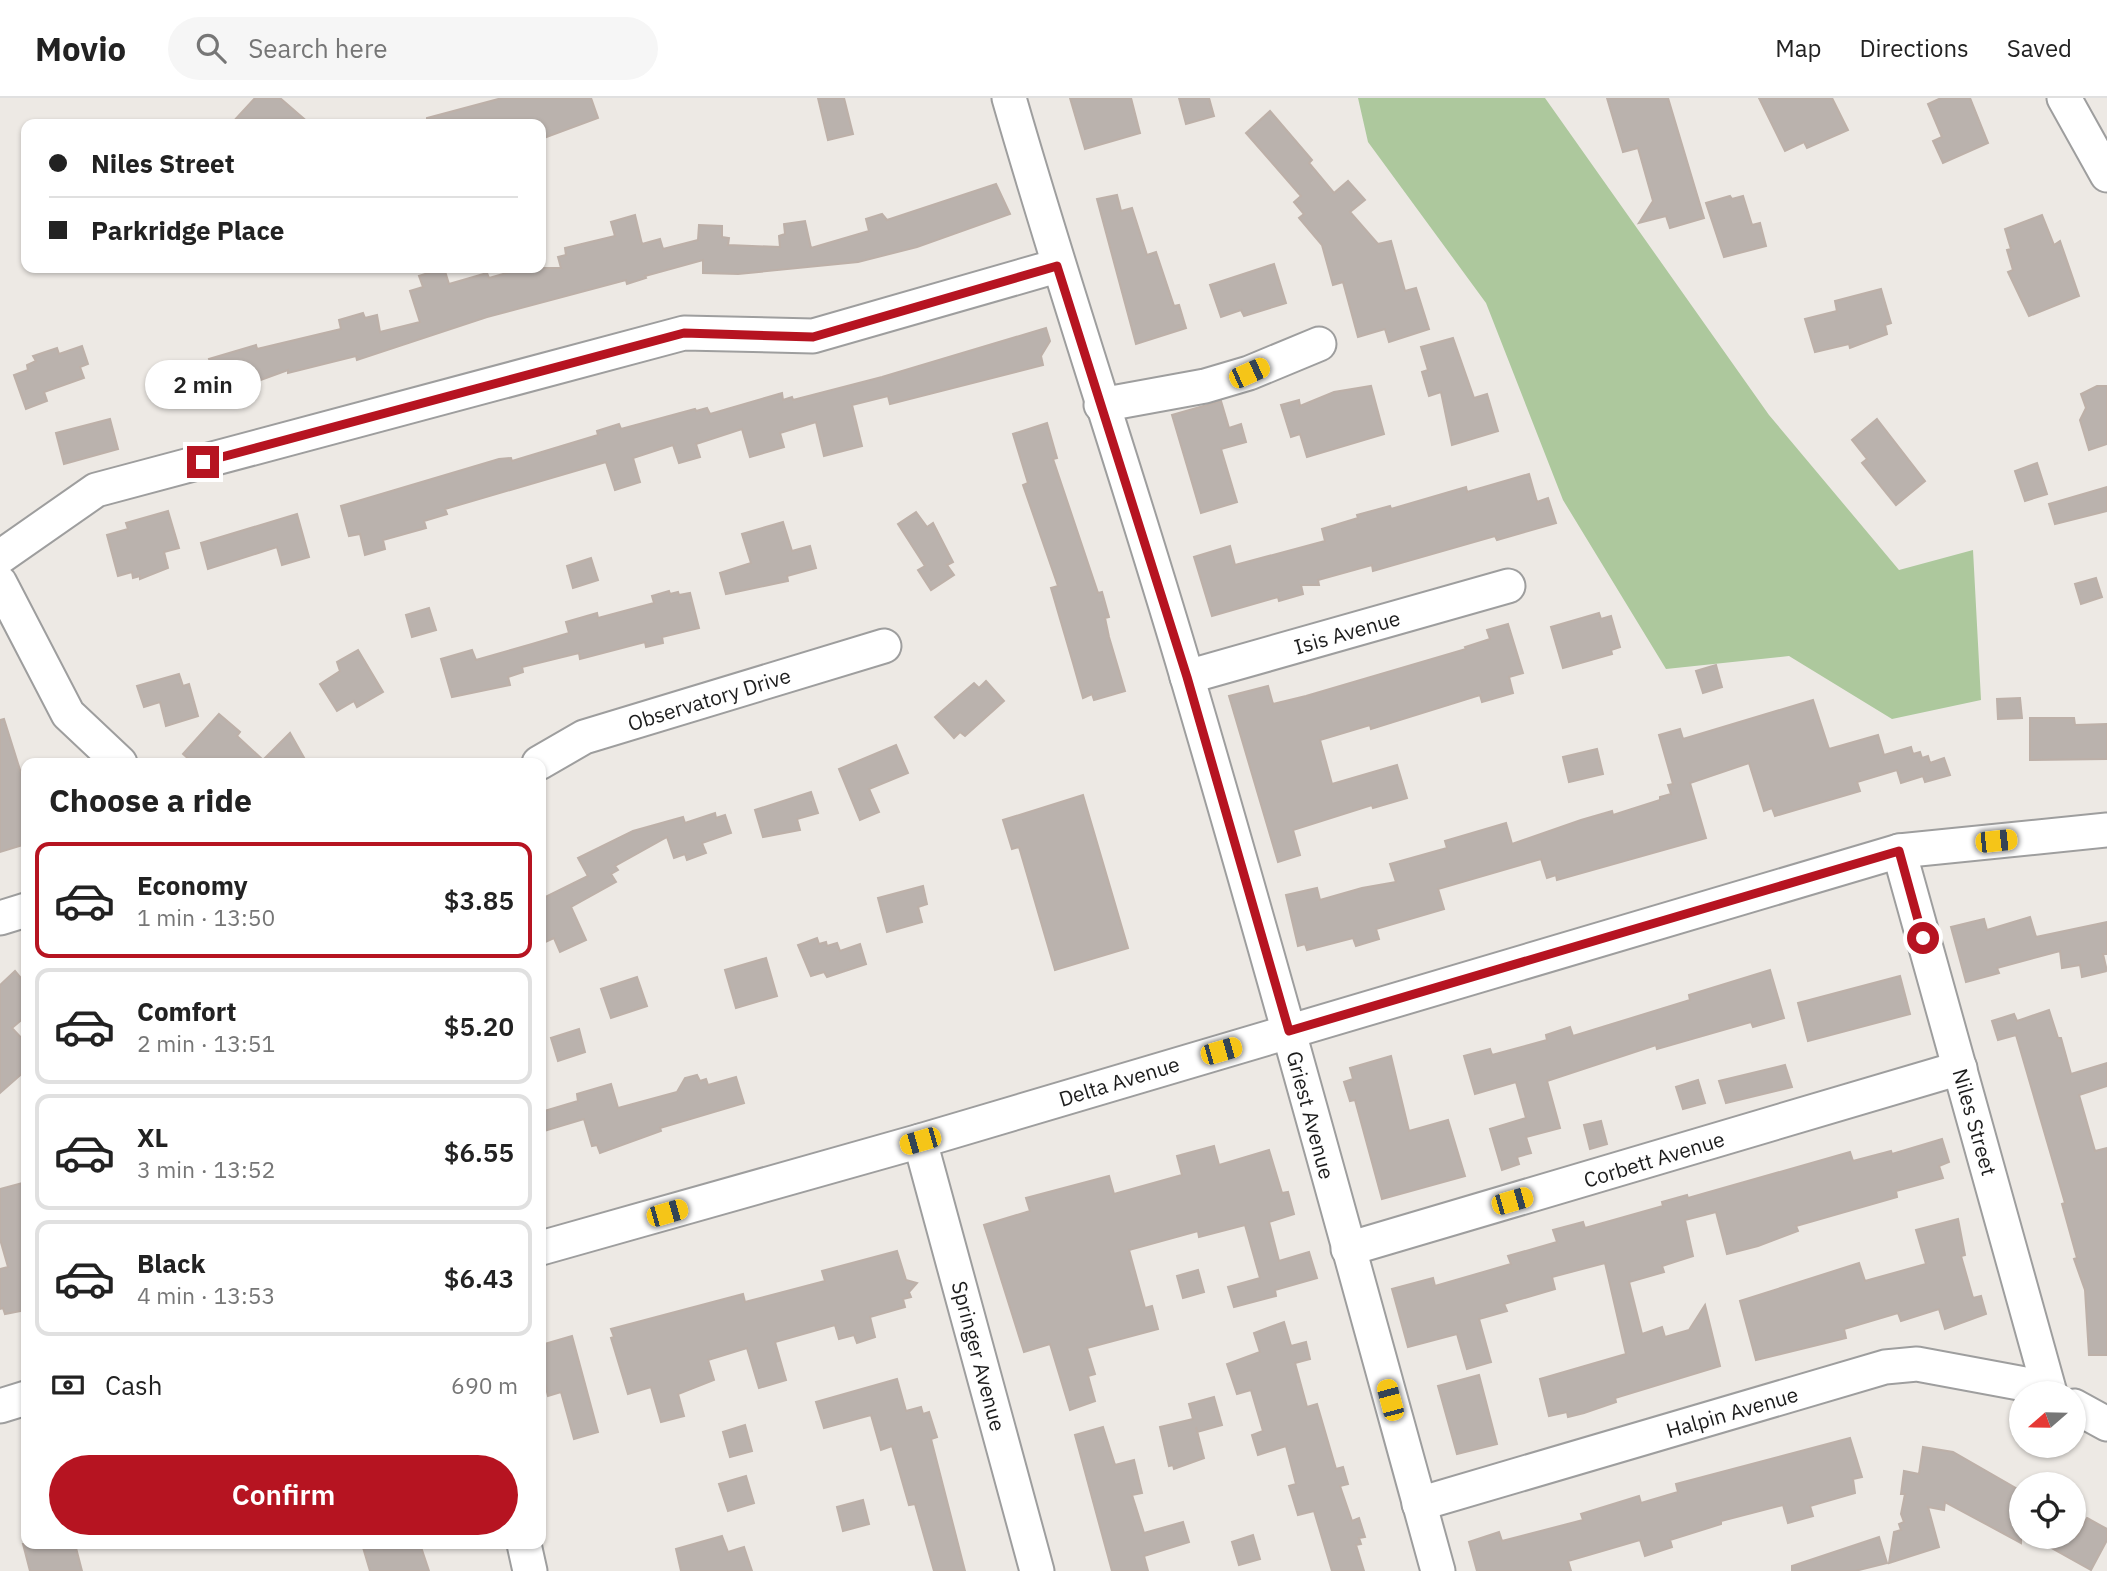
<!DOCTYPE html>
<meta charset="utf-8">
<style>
body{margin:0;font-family:"IBM Plex Sans",sans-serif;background:#f6f6f6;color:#222;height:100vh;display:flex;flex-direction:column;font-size:26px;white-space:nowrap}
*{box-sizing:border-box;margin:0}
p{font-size:23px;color:#767676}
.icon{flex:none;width:38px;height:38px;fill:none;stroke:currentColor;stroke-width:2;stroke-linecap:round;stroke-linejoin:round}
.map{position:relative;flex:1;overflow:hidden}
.details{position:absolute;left:21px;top:660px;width:525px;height:791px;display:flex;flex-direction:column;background:#fff;border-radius:14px;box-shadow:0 2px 5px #0004}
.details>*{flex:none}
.top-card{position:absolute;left:21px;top:21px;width:525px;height:154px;border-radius:14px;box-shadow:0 2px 5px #0004;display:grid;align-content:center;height:154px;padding:0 28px;background:#fff}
.needle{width:46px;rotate:250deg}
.buttons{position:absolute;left:2009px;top:1283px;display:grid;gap:14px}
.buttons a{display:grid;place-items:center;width:77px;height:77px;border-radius:50%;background:#fff;box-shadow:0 2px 5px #0004;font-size:35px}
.end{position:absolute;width:32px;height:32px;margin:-16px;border:9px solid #b61421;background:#fff;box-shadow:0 0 0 4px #fff}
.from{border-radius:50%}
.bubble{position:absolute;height:49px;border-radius:24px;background:#fff;box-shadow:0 2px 5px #0004;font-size:23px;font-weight:600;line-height:49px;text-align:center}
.car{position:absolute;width:21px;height:42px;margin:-21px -10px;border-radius:9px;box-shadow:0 0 5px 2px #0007;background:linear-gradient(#f5c518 24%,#345 0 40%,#f5c518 0 76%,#345 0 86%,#f5c518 0)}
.top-card b{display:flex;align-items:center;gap:24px;height:66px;font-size:26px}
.top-card b+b{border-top:2px solid #e0e0e0}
.top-card i{width:18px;height:18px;background:#222}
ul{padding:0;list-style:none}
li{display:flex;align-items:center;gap:21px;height:116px;margin:0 14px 10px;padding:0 14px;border:4px solid #e0e0e0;border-radius:14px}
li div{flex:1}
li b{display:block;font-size:26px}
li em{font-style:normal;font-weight:600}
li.current{border-color:#b61421}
li>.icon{width:63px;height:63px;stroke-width:1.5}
h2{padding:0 28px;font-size:32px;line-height:84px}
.pay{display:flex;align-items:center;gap:18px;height:77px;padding:0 28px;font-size:26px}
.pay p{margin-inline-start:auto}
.action{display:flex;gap:14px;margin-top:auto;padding:14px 28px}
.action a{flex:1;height:80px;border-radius:42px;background:#b61421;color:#fff;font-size:28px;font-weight:600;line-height:80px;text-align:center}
header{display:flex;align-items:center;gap:42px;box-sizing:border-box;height:98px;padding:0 35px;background:#fff;border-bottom:2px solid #e0e0e0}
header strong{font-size:33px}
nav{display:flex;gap:38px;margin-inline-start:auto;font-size:24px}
.search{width:490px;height:63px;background:#f6f6f6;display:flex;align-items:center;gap:18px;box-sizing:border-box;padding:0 24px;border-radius:38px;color:#767676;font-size:26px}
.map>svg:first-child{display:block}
</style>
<header>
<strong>Movio</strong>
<div class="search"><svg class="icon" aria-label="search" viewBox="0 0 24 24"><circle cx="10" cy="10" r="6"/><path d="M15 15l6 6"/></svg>Search here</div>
<nav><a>Map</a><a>Directions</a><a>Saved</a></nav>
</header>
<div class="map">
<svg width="2107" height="1473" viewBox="0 0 2107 1473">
<rect width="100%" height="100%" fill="#ede9e4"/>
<path fill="#adc89d" d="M1358 0H1545L1769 317 1899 472 1973 452 1981 602 1892 621 1789 558 1666 571 1563 402 1486 205 1368 44Z"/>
<g fill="#bab2ad" stroke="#bdb0a8" stroke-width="2">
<path d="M255 0H280L310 26H231Z"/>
<path d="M502 0H591L598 20 541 41V26H427V20Z"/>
<path d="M818 0H844L853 36 828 42Z"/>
<path d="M1070 0H1131L1140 35 1085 51Z"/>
<path d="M1179 0H1209L1214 18 1186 26Z"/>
<path d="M1607 0H1668L1704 120 1670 130 1666 118 1639 125 1653 103 1638 50 1623 54Z"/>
<path d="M1759 0H1832L1848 32 1807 50 1804 44 1785 53Z"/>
<path d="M1941 0H1970L1988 45 1943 65 1933 43 1942 39 1928 6Z"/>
<path d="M1270 13 1312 62 1309 65 1334 95 1348 83 1365 102 1350 114 1378 146 1391 143 1405 193 1416 190 1429 231 1389 244 1385 231 1358 239 1343 184 1333 187 1322 147 1299 120 1304 116 1294 104 1301 98 1246 35Z"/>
<path d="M996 86 1010 116 917 149 858 164 738 176 703 175V162L645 178 646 180 627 186 626 182 487 219 357 262 356 258 288 275V272L233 292 231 279 216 284 209 261 256 247 257 251 341 231 339 222 363 215 365 220 377 217 380 234 420 224 410 193 423 189 419 178 444 170 449 186 487 175 489 180 524 170H561L558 159 566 157 565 150 615 138 611 124 635 117 642 146 660 141 663 151 698 142 699 127 722 128V139L729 140 728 147 780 149 779 138 785 136 784 126 805 123 811 150 869 133 866 121 882 116 887 122Z"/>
<path d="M1117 97 1121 113 1132 110 1147 157 1156 154 1174 208 1179 207 1186 230 1136 246 1097 101Z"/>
<path d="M1730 98 1732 101 1743 98 1752 127 1760 125 1766 148 1724 159 1706 105Z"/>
<path d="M2042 117 2054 147 2060 143 2079 198 2029 218 2008 174 2013 172 2007 152 2011 151 2005 131Z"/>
<path d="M1274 166 1286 205 1244 218 1241 212 1221 219 1210 187Z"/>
<path d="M1881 191 1891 225 1885 227 1887 236 1850 250 1849 246 1815 254 1805 221 1837 213 1835 203Z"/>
<path d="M1046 230 1050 243 1041 258 1043 267 890 306 888 298 852 307 862 348 824 358 816 324 780 335 784 349 750 359 742 331 696 346 700 359 679 365 673 347 633 360 640 384 615 392 606 364 445 411 447 416 424 423 426 430 383 442 385 451 365 457 360 436 349 438 341 408 499 361 511 360 512 363 598 337 597 333 619 326 621 331 695 311 696 313 707 310 710 316 782 295 783 302 792 299 793 302 882 279Z"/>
<path d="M1453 240 1474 300 1487 296 1498 333 1452 347 1441 294 1429 298 1422 274 1428 272 1421 249Z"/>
<path d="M82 248 88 266 80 269 84 280 44 294 47 303 26 311 14 277 28 272 27 267 36 263 33 258 57 250 59 256Z"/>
<path d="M1371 288 1384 336 1307 359 1300 336 1291 339 1281 307 1299 302 1300 308 1334 294Z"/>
<path d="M2097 288H2107V346L2089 352 2080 322 2086 310 2081 296Z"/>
<path d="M1221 303 1229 330 1241 326 1246 344 1221 351 1237 404 1201 415 1172 317Z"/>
<path d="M110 321 118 351 64 366 56 335Z"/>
<path d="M1877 321 1925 383 1896 407 1862 365 1867 361 1852 342Z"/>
<path d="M1047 325 1057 360 1053 361 1098 495 1102 494 1109 519 1105 520 1109 539 1125 593 1094 602 1092 596 1083 600 1073 565 1051 490 1058 488 1023 387 1028 385 1013 336Z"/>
<path d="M2037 365 2047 396 2025 403 2015 373Z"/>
<path d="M1529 376 1537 404 1548 400 1556 425 1497 442 1495 438 1373 473 1372 467 1318 482 1319 487H1301L1303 496 1279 503 1278 499 1212 518 1194 459 1230 448 1235 467 1325 443 1322 431 1358 420 1357 417 1390 408 1391 411 1466 389 1467 394Z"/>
<path d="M2107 389V413L2055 426 2049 406Z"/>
<path d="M168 413 179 450 164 454 168 470 140 481V478L133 480 132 474 118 478 107 437 128 431 126 425Z"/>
<path d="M916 414 927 429 933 425 953 464 947 467 954 477 931 492 918 472 925 468 898 426Z"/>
<path d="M297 416 309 459 282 467 277 449 208 471 201 445Z"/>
<path d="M783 424 792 453 810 448 816 470 787 478 788 483 726 496 720 475 751 465 742 436Z"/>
<path d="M591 460 598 482 573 490 567 468Z"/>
<path d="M2096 480 2102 499 2081 506 2075 486Z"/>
<path d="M669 493 670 496 678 494 679 497 690 495 699 530 662 539 663 545 646 549 645 544 580 561 579 555 522 569 523 574 508 579 510 587 452 599 441 561 472 552 476 562 532 546 569 535 566 524 597 515 598 520 654 505 652 498Z"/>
<path d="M429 510 436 532 412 539 406 517Z"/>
<path d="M1599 515 1601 521 1611 518 1620 549 1611 552 1612 556 1563 570 1551 529Z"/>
<path d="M1508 526 1523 575 1509 579 1513 595 1482 604 1480 597 1371 631 1370 627 1320 642 1332 686 1397 667 1407 700 1373 710 1372 707 1293 732 1300 757 1278 764 1229 598 1268 588 1273 606 1306 598 1466 551 1465 549 1490 541 1487 532Z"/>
<path d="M358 552 383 594 357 609 354 603 337 613 320 586 340 573 337 564Z"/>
<path d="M1716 567 1722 589 1703 595 1696 573Z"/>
<path d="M179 576 183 588 189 586 198 618 166 628 160 604 144 609 137 588Z"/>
<path d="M986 583 1004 603 965 638 960 634 954 640 935 619 974 585 979 590Z"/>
<path d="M2020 600 2022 620 1998 621 1997 601Z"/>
<path d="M1813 602 1829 651 1878 637 1884 657 1911 649 1913 656 1920 654 1922 660 1928 658 1930 665 1944 660 1950 677 1925 684 1923 678 1901 685 1897 672 1857 684 1860 693 1775 718 1772 710 1764 713 1749 665 1690 685 1706 740 1557 782 1556 777 1547 780 1541 761 1438 791 1444 811 1376 831 1379 841 1356 848 1353 840 1307 852 1305 846 1298 848 1286 797 1317 790 1320 802 1362 790 1396 784 1390 766 1447 750 1445 743 1506 725 1512 746 1581 722 1612 713 1613 717 1660 702V699L1671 696 1668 687 1673 686 1659 637 1680 631 1683 641Z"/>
<path d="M219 616 240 634 237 638 263 662 290 635 307 665H193L183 656Z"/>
<path d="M2030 620H2074L2075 627 2107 626V661L2030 662Z"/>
<path d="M4 621 26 691V746L0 754V622Z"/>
<path d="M896 647 908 675 869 691 879 714 860 722 839 671Z"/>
<path d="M1597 651 1603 676 1569 684 1563 659Z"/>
<path d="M811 694 818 715 797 721 800 732 763 739 755 712Z"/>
<path d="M1083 697 1128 850 1055 872 1019 749 1012 751 1003 722Z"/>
<path d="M715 715 716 720 725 717 731 735 702 745 706 755 687 762 685 756 674 760 667 739 615 768 618 772 611 776 616 784 571 809 586 842 560 854 554 840 541 846V801L588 778 578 760 633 733 683 719 685 725Z"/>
<path d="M923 788 927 806 918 809 922 824 887 834 878 800Z"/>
<path d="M2030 819 2036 839 2107 824V856H2103L2107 873 2082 879 2080 867 2062 870 2060 853 1997 870 1999 875 1966 884 1951 829 1984 821 1987 832Z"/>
<path d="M817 840 819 846 826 844 827 848 837 845 840 853 860 846 866 866 827 879 824 874 811 878 798 847Z"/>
<path d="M766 860 777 898 736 910 725 872Z"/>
<path d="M1770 872 1784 920 1753 929 1751 924 1657 951 1656 947 1547 983 1560 1030 1526 1039 1531 1055 1517 1059 1519 1066 1502 1072 1490 1031 1526 1020 1516 984 1475 996 1464 958 1490 951 1492 957 1547 942 1546 937 1570 929 1573 938 1690 902 1689 897Z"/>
<path d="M15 873 26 886V918L12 930 26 945V972L0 995V887Z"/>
<path d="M1900 878 1910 916 1808 943 1798 905Z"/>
<path d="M637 879 647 908 611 920 601 891Z"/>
<path d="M2049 912 2058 940H2061L2071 976 2107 965V988L2079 997 2095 1053 2107 1050V1257H2089L2085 1192 2074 1161 2077 1160 2062 1106 2065 1105 2016 937 1998 942 1992 923 2014 916 2017 923Z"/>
<path d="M579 931 585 954 558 963 551 940Z"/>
<path d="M1391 958 1409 1033 1448 1022 1465 1078 1382 1101 1355 1002 1350 1003 1344 984 1353 981 1350 970Z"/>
<path d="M1785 967 1792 989 1726 1005 1719 983Z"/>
<path d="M697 977 700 983 706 981 708 987 736 979 744 1005 660 1030 661 1033 600 1055 597 1047 592 1048 584 1021 541 1034V1014L578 1003 577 996 611 986 618 1010 677 994 685 980Z"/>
<path d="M1698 982 1705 1005 1683 1011 1676 989Z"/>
<path d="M1601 1023 1607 1046 1590 1051 1584 1027Z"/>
<path d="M1942 1041 1949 1064 1939 1068 1943 1080 1896 1093 1897 1099 1796 1128 1798 1133 1758 1148 1727 1156 1716 1114 1685 1122 1693 1158 1662 1168 1664 1174 1629 1184 1642 1236 1662 1229 1665 1239 1689 1232 1705 1207 1720 1268 1615 1300 1616 1304 1584 1315 1568 1319 1567 1314 1549 1318 1540 1281 1626 1256 1605 1165 1552 1179 1555 1191 1504 1206 1507 1213 1479 1221 1491 1264 1467 1271 1457 1236 1408 1249 1392 1191 1433 1180 1435 1188 1511 1166 1508 1158 1557 1144 1553 1132 1583 1124 1585 1130 1663 1108 1662 1104 1687 1097 1688 1100 1850 1054 1853 1063 1891 1053 1892 1056Z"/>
<path d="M1214 1048 1219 1067 1269 1052 1282 1095 1288 1094 1294 1116 1269 1124 1279 1163 1309 1154 1317 1180 1275 1192 1276 1198 1234 1209 1228 1189 1260 1180 1245 1127 1199 1139 1198 1133 1129 1152 1145 1210 1152 1208 1158 1231 1087 1250 1095 1276 1088 1278 1095 1303 1070 1312 1050 1246 1024 1254 984 1127 1030 1113 1026 1100 1109 1078 1114 1096 1182 1077 1177 1058Z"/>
<path d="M26 1084V1212L5 1216 3 1210 0 1211V1171L8 1169 0 1141V1091Z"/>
<path d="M1958 1121 1965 1157 1961 1158 1973 1200 1981 1198 1986 1216 1945 1231 1939 1211 1901 1223 1898 1215 1844 1231 1846 1240 1756 1262 1740 1203 1859 1165 1865 1183 1926 1166 1916 1132Z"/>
<path d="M897 1153 906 1182 917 1185 909 1194 911 1199 903 1201 905 1209 870 1219 875 1239 857 1245 854 1237 839 1241 835 1227 775 1244 786 1282 759 1290 747 1250 708 1262 714 1282 678 1296 684 1318 661 1324 651 1289 628 1296 611 1240 614 1239 611 1231 743 1196 745 1204 825 1183 822 1173Z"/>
<path d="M1198 1172 1204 1194 1183 1200 1177 1178Z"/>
<path d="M1284 1224 1291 1248 1306 1244 1310 1261 1295 1265 1307 1309 1317 1306 1336 1371 1343 1369 1348 1386 1340 1388 1352 1423 1359 1420 1365 1439 1359 1440 1361 1446 1356 1447 1364 1473H1332L1314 1413 1298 1417 1289 1388 1296 1386 1286 1348 1258 1357 1252 1337 1263 1333 1251 1292 1237 1296 1227 1266 1260 1254 1254 1235Z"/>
<path d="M572 1238 598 1334 574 1341 561 1294 548 1298 541 1269V1247Z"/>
<path d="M1479 1277 1497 1346 1457 1356 1438 1288Z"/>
<path d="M897 1281 906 1313 921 1309 923 1316 929 1314 937 1339 931 1341 965 1473H934L915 1406 909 1407 892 1348 881 1352 871 1317 824 1330 816 1304Z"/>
<path d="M1214 1299 1222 1327 1197 1334 1196 1329 1204 1360 1174 1371 1173 1367 1169 1368 1160 1329 1193 1321 1189 1306Z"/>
<path d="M745 1327 752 1353 730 1359 723 1334Z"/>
<path d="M1103 1329 1115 1367 1134 1362 1142 1395 1132 1397 1144 1435 1183 1424 1189 1444 1144 1458 1148 1473H1112L1075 1337Z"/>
<path d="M1850 1340 1862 1379 1853 1381 1855 1395 1810 1408 1813 1418 1788 1425 1783 1407 1721 1423V1426L1670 1442 1672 1449 1645 1458 1640 1442 1568 1463 1571 1473H1477L1469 1444 1499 1434 1502 1443 1583 1422 1581 1416 1639 1398 1641 1405 1678 1394 1676 1386Z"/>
<path d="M1923 1349 1953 1354 2021 1393V1445L1945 1404 1944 1412 1928 1409 1939 1449 1889 1465 1894 1434 1901 1432 1899 1426 1904 1424 1901 1416 1905 1396H1901L1904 1373 1919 1376Z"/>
<path d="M746 1378 754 1405 728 1413 719 1386Z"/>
<path d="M863 1402 869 1426 843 1433 837 1409Z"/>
<path d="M2087 1420 2107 1431V1442L2091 1472 2030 1438H2077Z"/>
<path d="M1253 1437 1260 1461 1239 1467 1232 1444Z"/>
<path d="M722 1438 728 1454 744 1449 752 1473H681L676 1451Z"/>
<path d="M1879 1439 1887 1465 1855 1473H1792V1468Z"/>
<path d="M23 1446H75L82 1473H30Z"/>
<path d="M362 1446H420L429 1473H370Z"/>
</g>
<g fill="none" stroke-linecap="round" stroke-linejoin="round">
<defs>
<g id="minor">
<path d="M1009 0C1065 195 1131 387 1188 582 1275 878 1356 1176 1438 1473"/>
<path d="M2064 0 2107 77"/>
<path d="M1101 307 1205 288 1249 275 1319 246"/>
<path d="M0 459 96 392 684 235 813 238 1057 168"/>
<path d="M0 485 68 616 120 665"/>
<path d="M1187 579 1508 488"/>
<path d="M539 665 584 639 884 548"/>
<path d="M1899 753 2050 1295"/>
<path d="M0 820 26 812"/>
<path d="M920 1043 1037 1473"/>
<path d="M541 1150 920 1043 1899 753 2107 732"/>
<path d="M1348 1151 1960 970"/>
<path d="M0 1308 26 1300"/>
<path d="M2074 1308 2107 1326"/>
<path d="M1419 1406 1885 1269 1917 1266 2030 1287 2048 1295"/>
<path d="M524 1446 530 1473"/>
</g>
</defs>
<use href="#minor" stroke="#9e9e9e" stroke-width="37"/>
<use href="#minor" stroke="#fff" stroke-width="33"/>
</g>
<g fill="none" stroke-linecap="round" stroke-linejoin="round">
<path stroke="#b61421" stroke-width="9" d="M203 364 684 235 813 239 1057 168 1187 579 1289 933 1899 753 1923 840"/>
</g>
<g text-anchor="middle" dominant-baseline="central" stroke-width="6" stroke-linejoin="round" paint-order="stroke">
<g font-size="21" fill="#1d1d1d" stroke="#fff">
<text transform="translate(1347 534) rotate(-16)">Isis Avenue</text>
<text transform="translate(709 601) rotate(-17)">Observatory Drive</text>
<text transform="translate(1119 983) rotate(-17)">Delta Avenue</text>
<text transform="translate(1311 1017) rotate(75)">Griest Avenue</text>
<text transform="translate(1975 1024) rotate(74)">Niles Street</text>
<text transform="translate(1654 1061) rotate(-17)">Corbett Avenue</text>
<text transform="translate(979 1258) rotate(75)">Springer Avenue</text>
<text transform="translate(1732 1314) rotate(-16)">Halpin Avenue</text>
</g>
</g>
</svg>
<div class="buttons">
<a><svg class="needle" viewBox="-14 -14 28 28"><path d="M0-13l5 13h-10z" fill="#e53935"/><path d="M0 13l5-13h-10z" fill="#767676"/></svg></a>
<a><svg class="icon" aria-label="locate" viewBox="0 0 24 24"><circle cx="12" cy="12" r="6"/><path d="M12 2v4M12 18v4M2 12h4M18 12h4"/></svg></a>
</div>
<i class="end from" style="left:1923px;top:840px"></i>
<i class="end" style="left:203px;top:364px"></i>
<div class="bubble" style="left:145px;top:262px;width:116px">2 min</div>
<i class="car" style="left:1249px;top:275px;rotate:66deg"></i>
<i class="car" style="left:1996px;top:743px;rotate:84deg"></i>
<i class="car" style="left:1221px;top:953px;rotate:74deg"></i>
<i class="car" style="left:920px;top:1043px;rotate:254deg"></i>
<i class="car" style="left:1512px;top:1103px;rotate:74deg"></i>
<i class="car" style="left:667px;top:1115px;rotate:74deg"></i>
<i class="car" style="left:1390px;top:1302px;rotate:345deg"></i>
<div class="top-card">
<b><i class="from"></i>Niles Street</b>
<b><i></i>Parkridge Place</b>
</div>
<section class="details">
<h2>Choose a ride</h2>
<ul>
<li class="current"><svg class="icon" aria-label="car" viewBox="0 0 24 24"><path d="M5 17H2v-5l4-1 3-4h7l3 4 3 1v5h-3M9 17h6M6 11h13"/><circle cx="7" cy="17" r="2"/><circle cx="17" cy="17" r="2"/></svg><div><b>Economy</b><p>1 min · 13:50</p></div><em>$3.85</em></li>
<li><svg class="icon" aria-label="car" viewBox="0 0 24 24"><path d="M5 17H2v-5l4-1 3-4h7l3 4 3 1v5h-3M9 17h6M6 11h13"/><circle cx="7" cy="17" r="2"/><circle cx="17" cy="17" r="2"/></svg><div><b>Comfort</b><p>2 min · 13:51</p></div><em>$5.20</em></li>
<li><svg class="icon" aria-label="car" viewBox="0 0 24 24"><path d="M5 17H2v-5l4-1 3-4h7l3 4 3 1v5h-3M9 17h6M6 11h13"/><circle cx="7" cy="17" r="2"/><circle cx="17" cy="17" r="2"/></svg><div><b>XL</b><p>3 min · 13:52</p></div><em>$6.55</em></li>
<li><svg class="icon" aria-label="car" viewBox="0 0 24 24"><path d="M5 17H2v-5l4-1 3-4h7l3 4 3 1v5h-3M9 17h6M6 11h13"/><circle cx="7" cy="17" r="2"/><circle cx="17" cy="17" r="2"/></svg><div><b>Black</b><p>4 min · 13:53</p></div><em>$6.43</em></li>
</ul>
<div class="pay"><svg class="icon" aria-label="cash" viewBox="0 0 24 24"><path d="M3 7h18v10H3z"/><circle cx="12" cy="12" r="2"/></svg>Cash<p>690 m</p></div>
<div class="action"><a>Confirm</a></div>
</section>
</div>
